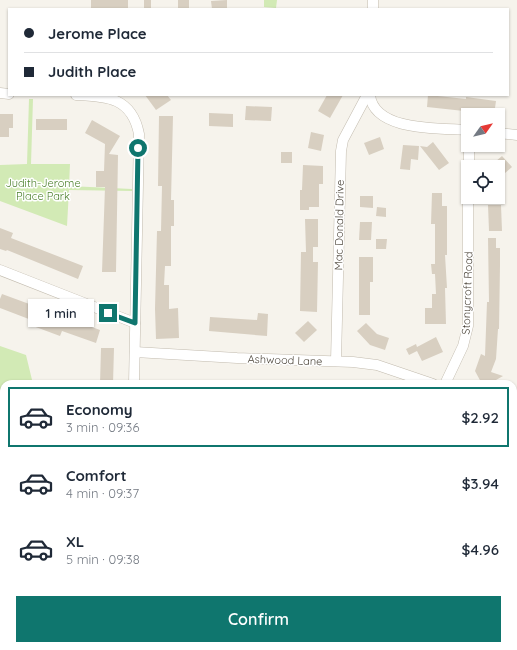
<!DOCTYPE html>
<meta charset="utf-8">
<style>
body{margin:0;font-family:Quicksand,sans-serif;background:#f6f6f7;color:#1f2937;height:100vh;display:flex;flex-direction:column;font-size:15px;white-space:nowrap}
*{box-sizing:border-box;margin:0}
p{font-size:13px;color:#747a83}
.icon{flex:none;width:22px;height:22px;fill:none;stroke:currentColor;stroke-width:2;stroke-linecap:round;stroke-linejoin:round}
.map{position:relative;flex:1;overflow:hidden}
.details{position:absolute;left:0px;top:380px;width:517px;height:270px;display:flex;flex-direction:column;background:#fff;border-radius:12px 12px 0 0;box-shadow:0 1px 3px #0004}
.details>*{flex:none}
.top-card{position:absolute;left:8px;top:8px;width:501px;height:88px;border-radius:0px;box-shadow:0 1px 3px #0004;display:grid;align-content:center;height:88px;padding:0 16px;background:#fff}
.needle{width:26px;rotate:56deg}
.buttons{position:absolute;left:461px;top:108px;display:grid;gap:8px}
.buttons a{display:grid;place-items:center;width:44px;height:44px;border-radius:0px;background:#fff;box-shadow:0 1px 3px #0004;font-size:20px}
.end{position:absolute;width:18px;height:18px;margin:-9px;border:5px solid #0f766e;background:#fff;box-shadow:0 0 0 2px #fff}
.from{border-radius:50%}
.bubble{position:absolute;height:28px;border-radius:0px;background:#fff;box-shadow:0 1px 3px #0004;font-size:13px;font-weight:600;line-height:28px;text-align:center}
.top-card b{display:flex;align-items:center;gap:14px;height:38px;font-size:15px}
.top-card b+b{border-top:1px solid #e0e1e3}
.top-card i{width:10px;height:10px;background:#1f2937}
ul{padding:7px 0 0;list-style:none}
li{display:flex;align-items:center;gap:12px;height:60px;margin:0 8px 6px;padding:0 8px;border:2px solid transparent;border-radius:0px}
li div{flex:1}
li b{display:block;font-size:15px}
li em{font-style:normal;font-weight:600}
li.active{border-color:#0f766e}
li>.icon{width:36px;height:36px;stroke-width:1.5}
.cta{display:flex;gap:8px;margin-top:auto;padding:8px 16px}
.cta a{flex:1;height:46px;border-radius:0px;background:#0f766e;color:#fff;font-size:16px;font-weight:600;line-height:46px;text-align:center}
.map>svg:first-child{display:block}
</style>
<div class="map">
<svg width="517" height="650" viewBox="0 0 517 650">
<rect width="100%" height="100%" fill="#f6f3ec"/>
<g fill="#d2eab5">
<path d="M264 0H277L276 8 264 7Z"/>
<path d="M29 99H33L31 164H70L69 186 132 189V191L69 190 67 226 0 201V165L27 164Z"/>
<path d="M0 346 26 355 33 384H4V646H513V514L516 515 517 519V650H0Z"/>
</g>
<path fill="#e5e3e0" d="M250 647 326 650H245Z"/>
<path fill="#a9d4f2" d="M160 646H175L174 650H154Z"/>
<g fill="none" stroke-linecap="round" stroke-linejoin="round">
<g stroke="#a9d4f2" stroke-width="3">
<path d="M0 475 4 478"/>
<path d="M354 646 359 650"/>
</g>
</g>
<g fill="#d8cfc1">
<rect x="91" y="0" width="37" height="9"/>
<rect x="144" y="0" width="7" height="9"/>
<rect x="178" y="0" width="11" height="9"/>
<path d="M227 0V9H212L211 1Z"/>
<path d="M145 95H167L171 100 156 110Z"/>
<path d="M327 95H343L330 118 318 111Z"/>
<path d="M428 95 466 99V97L496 101 494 115 482 113V115H469L464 114V111L427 107Z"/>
<path d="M246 106 272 107 271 121 245 120Z"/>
<path d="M209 113 233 114V127L209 126Z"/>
<path d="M0 114H13V128H9V137H0Z"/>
<path d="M159 116H173L171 200H174V226H171V266H165L164 285H169V309L178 308 179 338 156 339 155 309 157 231H161L162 186H158Z"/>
<rect x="36" y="119" width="31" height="11"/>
<path d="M92 120 120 136 109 154 118 155 116 272H102L105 187H96V171H104L105 144 85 133Z"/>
<path d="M311 132 324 135 321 151 308 148Z"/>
<path d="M380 137 384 149 369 155 364 143Z"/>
<path d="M433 142 449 163 439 170 420 146 427 147Z"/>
<path d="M403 145 419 146 418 160 411 159 410 170 400 169Z"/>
<rect x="281" y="152" width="11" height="11"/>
<path d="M502 156 512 167 498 179V167H489Z"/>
<path d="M303 165 323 166V184H319V207H309V210H300V190H302Z"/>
<path d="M432 193H442V206H447V255H445L447 288H445L446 324H425V308H432V294H436L435 274H432L431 264H435V224H431Z"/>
<path d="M360 196H373V208L360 207Z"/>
<path d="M488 205H501L502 231H489Z"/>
<path d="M377 207 386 208V217L376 216Z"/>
<path d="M305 219H318V247H313V262H318L317 312 300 311 301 252H306Z"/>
<path d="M360 222H372L371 240H359Z"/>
<path d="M0 228 13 233 11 238 83 266 78 279 7 250 6 251 0 249Z"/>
<path d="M488 238H496V248H500V265L499 329H498L496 359 491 372 503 376 489 384H482L475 371 481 354 485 356 487 302H489Z"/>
<path d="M376 239H387L386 249H376Z"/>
<path d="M359 257H373V282H370V315H359Z"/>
<path d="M2 294 100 330 96 343 62 331 60 336 33 326 34 321 0 308V299Z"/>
<path d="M258 313 268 314 267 336 209 331 210 317 257 320Z"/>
<path d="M308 321 317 330 304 342 295 333Z"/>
<path d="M366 323 377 334 389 338 385 350 370 345 357 331Z"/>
<path d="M436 337 443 352 422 361 417 351 409 355 406 349 416 344 417 347Z"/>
<path d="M101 348H114L113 384H100Z"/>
</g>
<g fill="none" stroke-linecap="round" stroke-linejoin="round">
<defs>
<g id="minor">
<path d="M373 9V0"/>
<path d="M0 93 9 94"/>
<path d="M76 95C108 96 132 98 139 134L134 384"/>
<path d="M370 95C374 132 441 128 468 130"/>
<path d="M498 133 517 135"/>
<path d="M469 167V145"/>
<path d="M0 270 135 323"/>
<path d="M135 352 237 358 353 362 377 365 433 384"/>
<path d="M336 361 341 151 343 140 367 95"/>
<path d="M445 384 463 346 468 326V197"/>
<path d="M513 412 517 413"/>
</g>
</defs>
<use href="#minor" stroke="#c2bbae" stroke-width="11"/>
<use href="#minor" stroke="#fff" stroke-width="10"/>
</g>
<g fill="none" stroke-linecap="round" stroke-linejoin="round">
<path stroke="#0f766e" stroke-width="5" d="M108 313 135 323 138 148"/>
</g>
<g text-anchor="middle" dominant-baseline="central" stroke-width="3" stroke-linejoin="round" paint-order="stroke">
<g font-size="11" fill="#4a7f2a" stroke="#fff">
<text x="43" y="183">Judith-Jerome<tspan x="43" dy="13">Place Park</tspan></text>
</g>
<g font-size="11" fill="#4b4439" stroke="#fff">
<text transform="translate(339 225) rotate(-89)">Mac Donald Drive</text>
<text transform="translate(467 293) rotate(-88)">Stonycroft Road</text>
<text transform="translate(285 360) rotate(2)">Ashwood Lane</text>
</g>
</g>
</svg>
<div class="buttons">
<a><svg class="needle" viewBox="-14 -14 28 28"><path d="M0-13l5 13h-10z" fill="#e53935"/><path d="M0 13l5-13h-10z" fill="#747a83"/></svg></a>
<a><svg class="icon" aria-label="locate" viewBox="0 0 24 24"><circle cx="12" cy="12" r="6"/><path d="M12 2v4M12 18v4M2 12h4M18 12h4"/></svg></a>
</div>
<i class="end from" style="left:138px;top:148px"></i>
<i class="end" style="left:108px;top:313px"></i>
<div class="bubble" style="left:28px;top:299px;width:66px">1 min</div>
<div class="top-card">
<b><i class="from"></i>Jerome Place</b>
<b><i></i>Judith Place</b>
</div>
<section class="details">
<ul>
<li class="active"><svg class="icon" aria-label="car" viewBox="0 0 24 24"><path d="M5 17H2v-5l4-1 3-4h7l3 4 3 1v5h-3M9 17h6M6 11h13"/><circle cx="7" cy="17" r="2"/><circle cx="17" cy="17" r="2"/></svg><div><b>Economy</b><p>3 min · 09:36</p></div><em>$2.92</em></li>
<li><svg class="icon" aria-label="car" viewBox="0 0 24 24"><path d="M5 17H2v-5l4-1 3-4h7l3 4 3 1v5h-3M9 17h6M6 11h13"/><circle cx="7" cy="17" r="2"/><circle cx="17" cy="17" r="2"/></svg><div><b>Comfort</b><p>4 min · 09:37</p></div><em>$3.94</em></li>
<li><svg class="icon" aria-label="car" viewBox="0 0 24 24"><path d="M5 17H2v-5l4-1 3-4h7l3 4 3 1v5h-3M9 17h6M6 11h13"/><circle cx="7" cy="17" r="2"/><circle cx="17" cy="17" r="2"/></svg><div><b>XL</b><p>5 min · 09:38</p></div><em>$4.96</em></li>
</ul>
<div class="cta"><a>Confirm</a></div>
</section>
</div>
